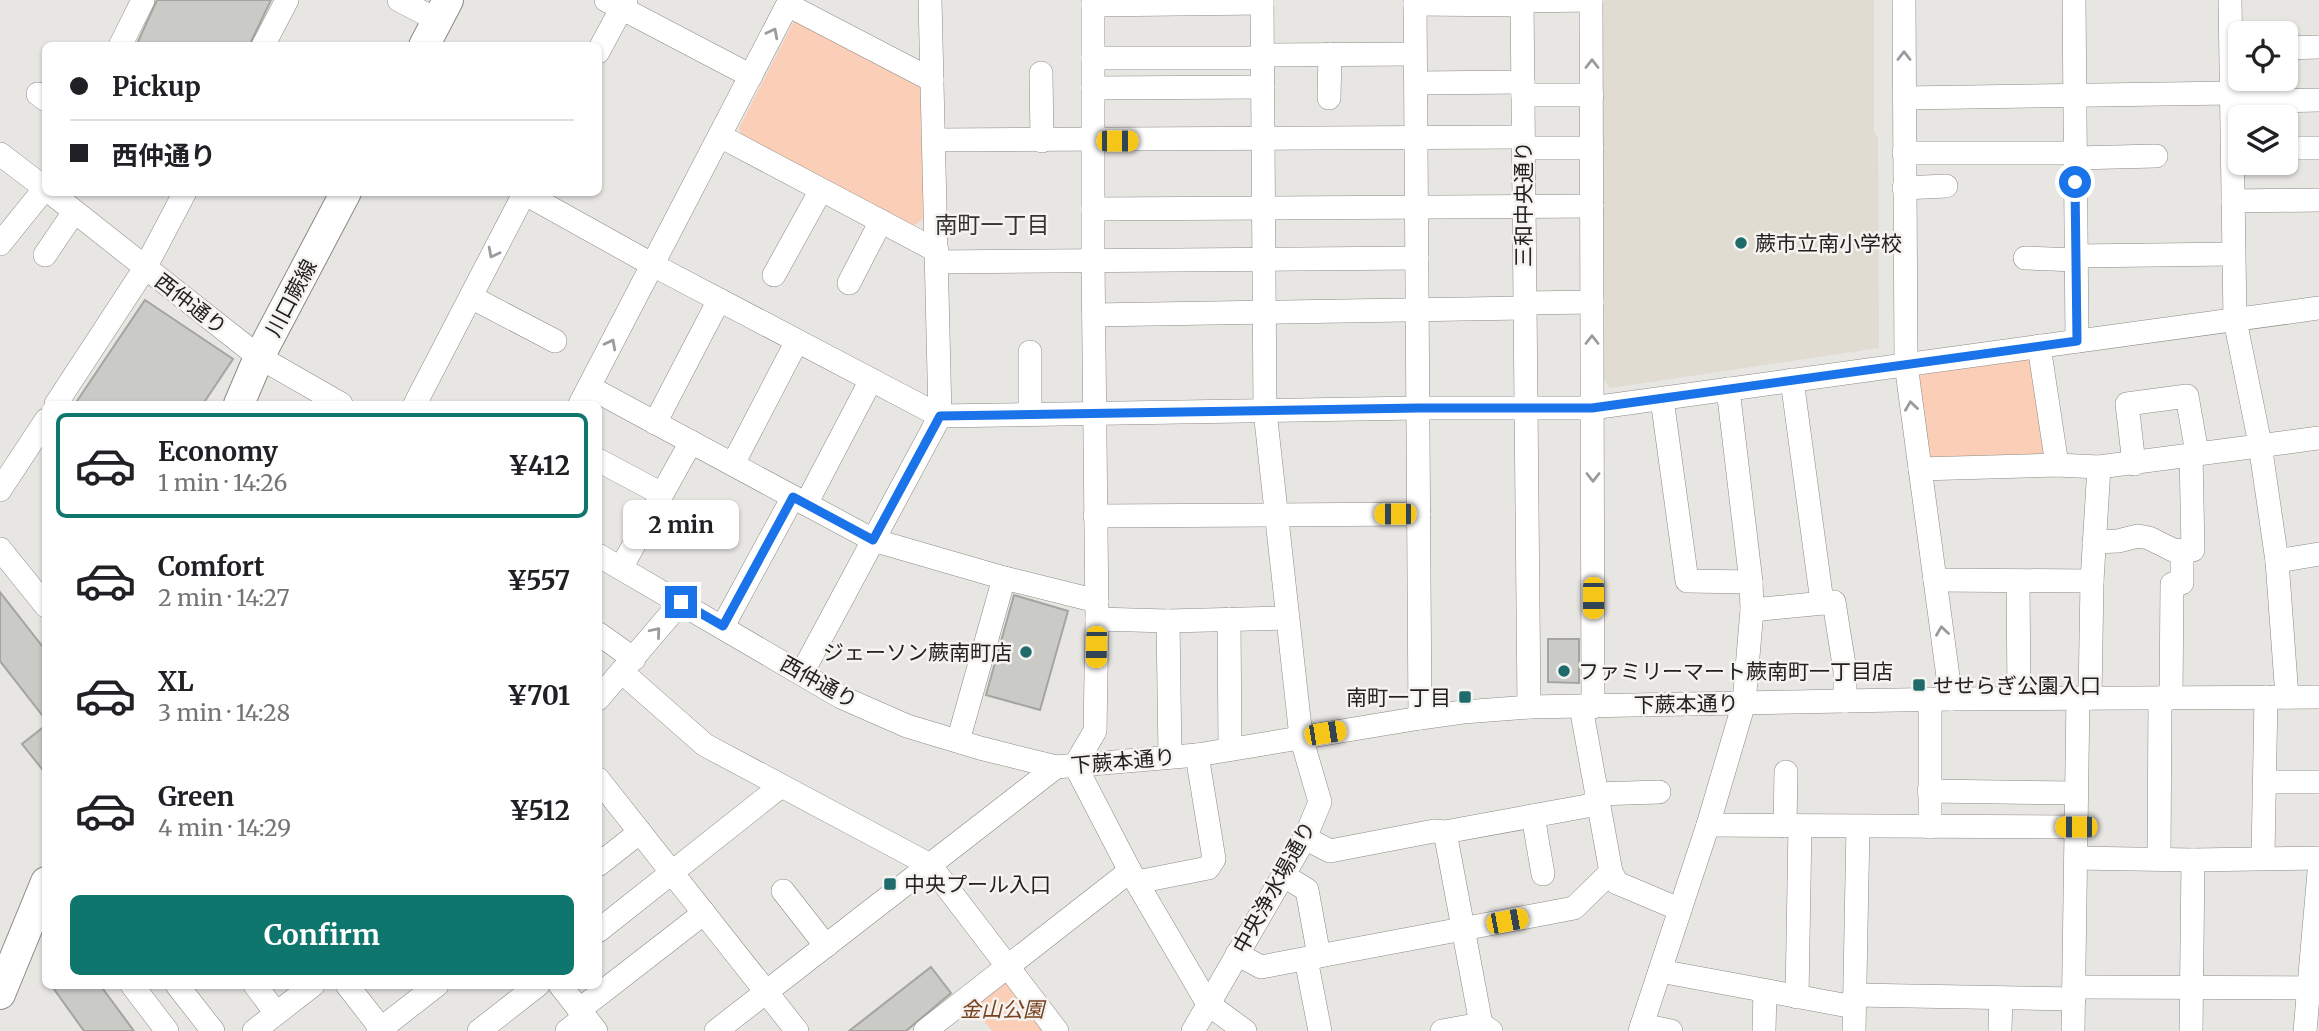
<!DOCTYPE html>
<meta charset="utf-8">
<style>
body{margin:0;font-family:Merriweather,"Noto Sans JP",serif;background:#f2f2f2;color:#202124;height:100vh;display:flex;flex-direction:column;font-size:26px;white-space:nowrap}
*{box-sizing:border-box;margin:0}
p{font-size:23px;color:#757577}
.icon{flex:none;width:38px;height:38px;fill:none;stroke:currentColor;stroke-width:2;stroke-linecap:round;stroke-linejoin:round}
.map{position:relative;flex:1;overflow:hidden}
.drawer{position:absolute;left:42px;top:401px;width:560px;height:588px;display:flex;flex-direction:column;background:#fff;border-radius:10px;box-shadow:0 2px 5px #0004}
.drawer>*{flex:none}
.banner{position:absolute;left:42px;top:42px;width:560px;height:154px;border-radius:10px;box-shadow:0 2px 5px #0004;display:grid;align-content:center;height:154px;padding:0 28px;background:#fff}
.buttons{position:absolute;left:2228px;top:21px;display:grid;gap:14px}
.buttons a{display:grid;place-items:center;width:70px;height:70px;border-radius:10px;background:#fff;box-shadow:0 2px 5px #0004;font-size:35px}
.end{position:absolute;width:32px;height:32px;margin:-16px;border:9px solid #1a73e8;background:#fff;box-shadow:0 0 0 4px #fff}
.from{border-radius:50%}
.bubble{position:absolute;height:49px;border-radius:10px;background:#fff;box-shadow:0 2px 5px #0004;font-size:23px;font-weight:700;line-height:49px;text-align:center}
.car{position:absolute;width:21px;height:42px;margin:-21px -10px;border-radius:9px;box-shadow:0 0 5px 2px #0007;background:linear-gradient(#f5c518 24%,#345 0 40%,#f5c518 0 76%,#345 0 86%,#f5c518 0)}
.banner b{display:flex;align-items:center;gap:24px;height:66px;font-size:26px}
.banner b+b{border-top:2px solid #e0e0e0}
.banner i{width:18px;height:18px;background:#202124}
ul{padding:12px 0 0;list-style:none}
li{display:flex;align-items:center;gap:21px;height:105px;margin:0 14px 10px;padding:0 14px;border:4px solid transparent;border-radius:10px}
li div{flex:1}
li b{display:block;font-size:26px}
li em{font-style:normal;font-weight:700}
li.active{border-color:#0f766e}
li>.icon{width:63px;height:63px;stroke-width:1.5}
.action{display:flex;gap:14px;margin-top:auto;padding:14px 28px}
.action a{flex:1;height:80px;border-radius:10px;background:#0f766e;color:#fff;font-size:28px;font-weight:700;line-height:80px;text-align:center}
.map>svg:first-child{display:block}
</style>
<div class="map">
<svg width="2319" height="1031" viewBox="0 0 2319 1031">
<rect width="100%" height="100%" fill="#e7e6e3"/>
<path fill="#e0dcd2" d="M1602 0H1874V132L1878 138 1879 348 1610 388 1604 379Z"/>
<g fill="#faceb7">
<path d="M796 17 923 86 926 217 912 227 742 137 739 128Z"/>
<path d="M2030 356 2045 458 1928 459 1914 380 1924 374Z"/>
<path d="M1000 983H1009L1045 1031H992L972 1005Z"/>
</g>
<g fill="#cacac7" stroke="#a4a4a1" stroke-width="2">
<path d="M157 0H271L249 46H136Z"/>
<path d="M145 300 233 359 203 404H75Z"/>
<path d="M0 592 46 651V720L0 661Z"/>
<path d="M1014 595 1068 611 1040 710 986 695Z"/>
<path d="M1548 639H1579V683L1548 682Z"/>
<path d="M46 725V774L22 744Z"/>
<path d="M931 967 951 993 906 1031H849Z"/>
<path d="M51 985H100L134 1031H84Z"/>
</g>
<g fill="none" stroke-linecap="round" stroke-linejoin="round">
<defs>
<g id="minor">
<path d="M399 0 437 20"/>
<path d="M606 0 751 76"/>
<path d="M1093 0V260L1097 619 1095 731 1075 765 1130 871 1208 1004 1245 1031"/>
<path d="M1415 0 1420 718"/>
<path d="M1522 0 1529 707"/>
<path d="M1591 0 1593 707"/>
<path d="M1904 0 1906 364 1951 699"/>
<path d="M2074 0 2077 341"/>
<path d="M2230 0 2235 320 2260 444 2277 561 2287 697"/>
<path d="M1522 1 1591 0"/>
<path d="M1415 4 1523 5"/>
<path d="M788 5 932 80"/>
<path d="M1093 5 1262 3"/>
<path d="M120 46 143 0"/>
<path d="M263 46 287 0"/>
<path d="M2286 48 2319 47"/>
<path d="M598 52 626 0"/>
<path d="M1262 55 1415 54"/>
<path d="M1093 58H1262"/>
<path d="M1041 73 1042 141"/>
<path d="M1416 83 1523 82"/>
<path d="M1093 88 1263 87"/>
<path d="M38 94 46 100"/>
<path d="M1523 95H1592"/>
<path d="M1329 98 1330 54"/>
<path d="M1905 98 2231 93"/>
<path d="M2231 102 2319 100"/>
<path d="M720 136 937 251"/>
<path d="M934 140 1523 137"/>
<path d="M1524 148H1592"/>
<path d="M2286 148H2319"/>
<path d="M1904 153H2075"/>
<path d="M0 154 46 189"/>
<path d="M2075 158 2156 156"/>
<path d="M1904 188 1946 186"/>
<path d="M50 192 259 357 341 404"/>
<path d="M522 192 653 265 940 416 1418 408H1592L2319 308"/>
<path d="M2233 201 2319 200"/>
<path d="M1093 209 1592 206"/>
<path d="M0 244 46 187"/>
<path d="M45 255 74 212"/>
<path d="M2076 256 2232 254"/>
<path d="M2025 258 2076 260"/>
<path d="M937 262 1417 258"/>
<path d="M774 275 821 190"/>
<path d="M849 283 881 221"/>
<path d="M471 297 555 341"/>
<path d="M1524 303 1592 302"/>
<path d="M1094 315 1524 308"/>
<path d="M2039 346 2057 465"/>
<path d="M1792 380 1822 602"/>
<path d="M589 387 873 540 1004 578 1097 601"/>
<path d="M1662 399 1687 581 1751 582"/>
<path d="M56 404 145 268 185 192"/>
<path d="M415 404 525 192"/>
<path d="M580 404 790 0"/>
<path d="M1030 414V352"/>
<path d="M655 423 719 300"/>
<path d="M598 460 662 494"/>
<path d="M733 464 797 341"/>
<path d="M2134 464 2127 404 2187 396 2197 453"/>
<path d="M1920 469 2057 465 2099 467 2319 438"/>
<path d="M0 490 46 420"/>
<path d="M806 504 871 380"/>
<path d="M1095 516 1419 514"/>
<path d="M2094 542 2118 541 2138 536 2149 538 2173 550 2182 551"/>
<path d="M0 549 46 606"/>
<path d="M598 555 841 697 907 726 980 748 1056 767 1197 755 1420 718 1463 712 1529 707 1951 699 2319 697"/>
<path d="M2277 561 2319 554"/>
<path d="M621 568 691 442"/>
<path d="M1935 580 2092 581"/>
<path d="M2018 581 2019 698"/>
<path d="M1752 610 1834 602 1845 671V701"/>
<path d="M1097 619 1168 621 1287 618"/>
<path d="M1229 619 1230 749"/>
<path d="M1168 621 1170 757"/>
<path d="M723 626 793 497"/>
<path d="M599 634 634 659"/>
<path d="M623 673 705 745 930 865 1057 1031"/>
<path d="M802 673 940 416 930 0"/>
<path d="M2090 698 2092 581 2099 467"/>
<path d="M2171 698 2172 584 2182 583V551L2193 550 2191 454"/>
<path d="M598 699 681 602"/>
<path d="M1930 699V827"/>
<path d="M1581 707 1611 872 1617 883 1679 909"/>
<path d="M958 741 1004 578"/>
<path d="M598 779 797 1031"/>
<path d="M2266 782H2319"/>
<path d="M1929 791 2076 793"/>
<path d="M1596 794 1659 792"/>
<path d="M1533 816 1543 874"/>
<path d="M1708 825 2076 827"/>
<path d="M1785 826 1786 772"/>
<path d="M1445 832 1481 1024"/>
<path d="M1305 838 1330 851 1434 831 1445 832 1598 804"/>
<path d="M2263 857 2266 697"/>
<path d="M2076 858 2193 860 2319 858"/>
<path d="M2159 859 2160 698"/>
<path d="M598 865 640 832"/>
<path d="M1283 875 1307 890 1319 956"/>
<path d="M1137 882 1208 868 1214 859 1197 755"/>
<path d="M783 891 826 946"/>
<path d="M598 931 781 786"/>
<path d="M1237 954 1261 967 1574 908 1611 872"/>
<path d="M1306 959 1320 1031"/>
<path d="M1660 971 1854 1007"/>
<path d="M132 985 167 1031"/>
<path d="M177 985 213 1031"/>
<path d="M255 985 276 1013"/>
<path d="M347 985 383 1031"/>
<path d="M560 985 596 1031"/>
<path d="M2074 987 2319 988"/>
<path d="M1855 995 2074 999"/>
<path d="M1797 997 1800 826"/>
<path d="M579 1010 704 913"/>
<path d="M1642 1025 1671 1031"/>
<path d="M2000 1029 2001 998"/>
<path d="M254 1031 313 985"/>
<path d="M378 1031 437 985"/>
<path d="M479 1031 538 985"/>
<path d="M567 1031 585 1017"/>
<path d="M716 1031 1056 767"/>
<path d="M925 1031 1130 871"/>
<path d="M1193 1031 1305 838 1320 802 1301 737 1265 411 1262 0"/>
<path d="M1442 1031 1481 1024 1491 1031"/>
<path d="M1640 1031 1708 825 1744 703 1752 610 1751 582 1728 389"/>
<path d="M1764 1031 1765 991"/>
<path d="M1854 1031 1858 827"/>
<path d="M2073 1031 2078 698"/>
<path d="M2191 1031 2193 860"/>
<path d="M2305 1031 2319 872"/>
</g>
<g id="major">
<path d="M424 46 448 0"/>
<path d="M239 404 259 357 346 192"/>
<path d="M0 994 46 882"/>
</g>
</defs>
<use href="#minor" stroke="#8b8a86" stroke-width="24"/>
<use href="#major" stroke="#8b8a86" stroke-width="32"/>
<use href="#minor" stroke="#fff" stroke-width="23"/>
<use href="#major" stroke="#fff" stroke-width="30"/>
</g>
<defs><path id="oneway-chevron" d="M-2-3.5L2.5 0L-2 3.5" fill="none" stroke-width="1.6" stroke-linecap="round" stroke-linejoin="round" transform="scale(1.75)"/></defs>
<g stroke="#9c9b9b">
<use href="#oneway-chevron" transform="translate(773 33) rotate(-63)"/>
<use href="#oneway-chevron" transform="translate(1904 56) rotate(-90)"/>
<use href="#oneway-chevron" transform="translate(1592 64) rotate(-90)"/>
<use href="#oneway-chevron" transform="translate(493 253) rotate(117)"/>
<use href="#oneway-chevron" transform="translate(1592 340) rotate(-90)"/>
<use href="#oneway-chevron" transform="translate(611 344) rotate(-62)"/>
<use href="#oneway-chevron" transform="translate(1911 406) rotate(-98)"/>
<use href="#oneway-chevron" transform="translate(1593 477) rotate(90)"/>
<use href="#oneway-chevron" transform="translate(1942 631) rotate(-98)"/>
<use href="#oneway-chevron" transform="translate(656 632) rotate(-50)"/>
</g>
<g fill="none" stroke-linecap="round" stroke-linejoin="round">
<path stroke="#1a73e8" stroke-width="9" d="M681 602 723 626 793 497 873 540 940 416 1418 408H1592L2077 341 2075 182"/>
</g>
<g fill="#1f6b6c" stroke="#f5f3f0" stroke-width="2.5">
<circle cx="1741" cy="243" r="7"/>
<circle cx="1026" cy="652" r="7"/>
<circle cx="1564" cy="671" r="7"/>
<rect x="1912" y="678" width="14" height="14" rx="3.5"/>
<rect x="1458" y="690" width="14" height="14" rx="3.5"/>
<rect x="883" y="877" width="14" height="14" rx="3.5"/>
</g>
<g text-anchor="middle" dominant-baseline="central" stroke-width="5" stroke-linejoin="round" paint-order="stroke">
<g font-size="21" fill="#222120" stroke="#f5f3f0">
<text transform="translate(1523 204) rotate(-90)">三和中央通り</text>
<text transform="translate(291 298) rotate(-62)">川口蕨線</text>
<text transform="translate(191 304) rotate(38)">西仲通り</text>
<text transform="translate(819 682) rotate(29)">西仲通り</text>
<text transform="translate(1686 704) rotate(-1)">下蕨本通り</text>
<text transform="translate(1123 761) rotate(-5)">下蕨本通り</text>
<text transform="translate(1274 887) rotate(-61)">中央浄水場通り</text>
</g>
<g font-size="21" fill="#222120" stroke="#f5f3f0" text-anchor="start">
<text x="1755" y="243">蕨市立南小学校</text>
<text x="1012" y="652" text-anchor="end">ジェーソン蕨南町店</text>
<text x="1578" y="671">ファミリーマート蕨南町一丁目店</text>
<text x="1933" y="685">せせらぎ公園入口</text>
<text x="1451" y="697" text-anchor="end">南町一丁目</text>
<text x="904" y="884">中央プール入口</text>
</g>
<g font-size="21" font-style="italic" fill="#794120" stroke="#f5f3f0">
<text x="1002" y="1009">金山公園</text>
</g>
<g font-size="23" fill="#343331" stroke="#f5f3f0">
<text x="992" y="224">南町一丁目</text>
</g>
</g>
</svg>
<div class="buttons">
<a><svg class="icon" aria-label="locate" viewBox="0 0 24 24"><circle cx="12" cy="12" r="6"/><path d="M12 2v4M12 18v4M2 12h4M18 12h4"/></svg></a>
<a><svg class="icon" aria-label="layers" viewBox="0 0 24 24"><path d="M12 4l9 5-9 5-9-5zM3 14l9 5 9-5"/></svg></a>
</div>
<i class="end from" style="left:2075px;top:182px"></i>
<i class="end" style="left:681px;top:602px"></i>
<div class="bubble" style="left:623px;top:500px;width:116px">2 min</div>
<i class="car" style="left:1117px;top:141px;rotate:90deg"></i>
<i class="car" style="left:1395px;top:514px;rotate:270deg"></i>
<i class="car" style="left:1593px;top:598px;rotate:180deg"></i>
<i class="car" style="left:1096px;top:647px;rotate:181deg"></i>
<i class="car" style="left:1325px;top:733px;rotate:81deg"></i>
<i class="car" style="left:2076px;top:827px;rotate:270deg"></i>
<i class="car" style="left:1507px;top:921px;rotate:79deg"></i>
<div class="banner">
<b><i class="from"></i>Pickup</b>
<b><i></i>西仲通り</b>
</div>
<section class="drawer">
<ul>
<li class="active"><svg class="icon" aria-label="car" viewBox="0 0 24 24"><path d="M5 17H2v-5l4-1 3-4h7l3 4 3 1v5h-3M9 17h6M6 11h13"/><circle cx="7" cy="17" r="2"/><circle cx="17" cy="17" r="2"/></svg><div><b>Economy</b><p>1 min · 14:26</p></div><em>¥412</em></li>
<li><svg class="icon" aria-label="car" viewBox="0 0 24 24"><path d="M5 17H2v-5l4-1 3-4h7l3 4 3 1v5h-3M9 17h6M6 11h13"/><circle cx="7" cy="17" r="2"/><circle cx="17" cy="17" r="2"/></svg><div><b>Comfort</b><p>2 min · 14:27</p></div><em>¥557</em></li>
<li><svg class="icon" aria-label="car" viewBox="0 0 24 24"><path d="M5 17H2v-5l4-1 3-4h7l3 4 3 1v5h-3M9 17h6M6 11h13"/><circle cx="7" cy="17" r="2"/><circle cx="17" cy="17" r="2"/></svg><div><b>XL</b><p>3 min · 14:28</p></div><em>¥701</em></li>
<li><svg class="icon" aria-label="car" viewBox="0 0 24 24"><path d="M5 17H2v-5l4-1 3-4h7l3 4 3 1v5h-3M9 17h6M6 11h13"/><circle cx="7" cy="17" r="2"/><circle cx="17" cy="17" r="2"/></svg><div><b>Green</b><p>4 min · 14:29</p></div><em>¥512</em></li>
</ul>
<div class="action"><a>Confirm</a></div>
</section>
</div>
